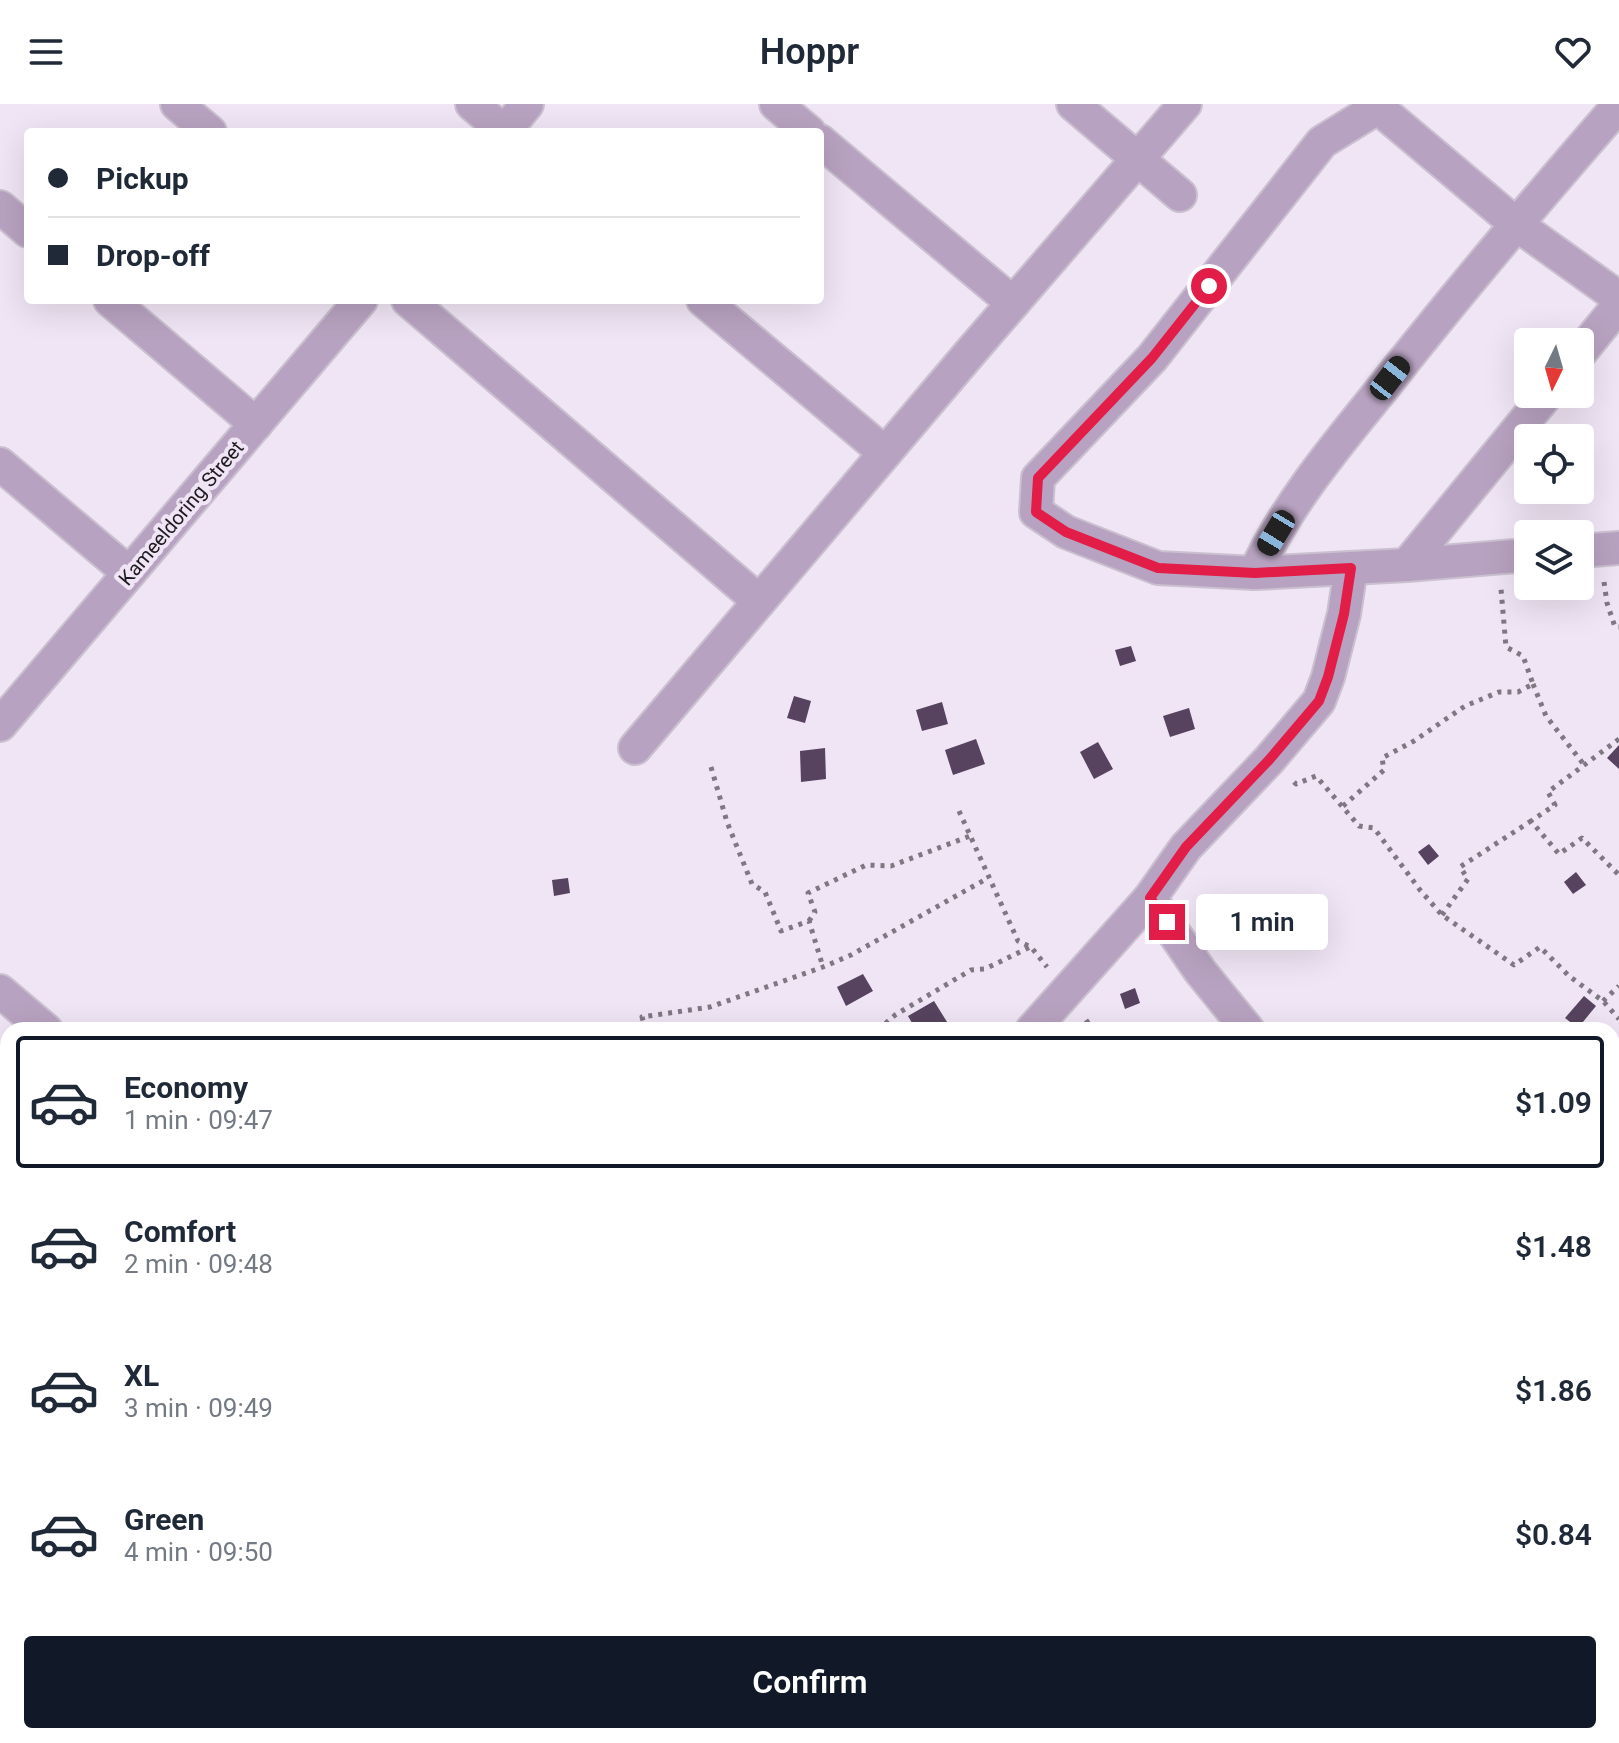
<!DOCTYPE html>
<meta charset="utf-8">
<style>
body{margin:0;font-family:Roboto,sans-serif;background:#f2f2f3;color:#1f2937;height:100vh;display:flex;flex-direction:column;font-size:30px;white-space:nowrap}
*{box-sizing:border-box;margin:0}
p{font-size:26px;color:#747a83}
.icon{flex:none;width:44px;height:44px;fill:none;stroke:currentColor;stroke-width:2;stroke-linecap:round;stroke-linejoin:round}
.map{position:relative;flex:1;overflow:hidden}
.sheet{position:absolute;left:0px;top:918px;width:1620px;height:722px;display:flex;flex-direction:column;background:#fff;border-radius:24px 24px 0 0;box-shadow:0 8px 32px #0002}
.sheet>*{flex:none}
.guide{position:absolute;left:24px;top:24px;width:800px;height:176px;border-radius:8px;box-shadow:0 8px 32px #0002;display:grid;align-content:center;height:176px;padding:0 24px;background:#fff}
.needle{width:52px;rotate:185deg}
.tools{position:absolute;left:1514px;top:224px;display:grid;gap:16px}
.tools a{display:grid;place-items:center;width:80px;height:80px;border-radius:8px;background:#fff;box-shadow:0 8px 32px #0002;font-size:40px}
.end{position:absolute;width:36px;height:36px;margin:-18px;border:10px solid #e11d48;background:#fff;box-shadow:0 0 0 4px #fff}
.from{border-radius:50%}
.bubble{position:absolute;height:56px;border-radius:8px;background:#fff;box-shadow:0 8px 32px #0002;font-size:26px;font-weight:600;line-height:56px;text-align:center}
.car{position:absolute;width:24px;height:48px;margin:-24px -12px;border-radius:10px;box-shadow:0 0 6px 2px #0007;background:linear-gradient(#222 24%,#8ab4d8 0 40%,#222 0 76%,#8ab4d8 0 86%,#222 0)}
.guide b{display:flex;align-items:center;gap:28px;height:76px;font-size:30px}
.guide b+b{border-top:2px solid #e0e1e3}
.guide i{width:20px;height:20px;background:#1f2937}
ul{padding:14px 0 0;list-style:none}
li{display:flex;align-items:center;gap:24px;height:132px;margin:0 16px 12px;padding:0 8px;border:4px solid transparent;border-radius:8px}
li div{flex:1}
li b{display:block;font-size:30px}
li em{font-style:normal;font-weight:600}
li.active{border-color:#111827}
li>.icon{width:72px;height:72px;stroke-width:1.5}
.button{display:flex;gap:16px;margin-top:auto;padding:16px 24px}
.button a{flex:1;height:92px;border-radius:8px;background:#111827;color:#fff;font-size:32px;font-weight:600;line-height:92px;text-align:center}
header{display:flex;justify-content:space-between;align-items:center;height:104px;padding:0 24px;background:#fff;font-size:36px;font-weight:600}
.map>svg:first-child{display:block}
</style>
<header><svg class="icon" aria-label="menu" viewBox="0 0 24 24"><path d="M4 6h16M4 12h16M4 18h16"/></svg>Hoppr<svg class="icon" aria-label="heart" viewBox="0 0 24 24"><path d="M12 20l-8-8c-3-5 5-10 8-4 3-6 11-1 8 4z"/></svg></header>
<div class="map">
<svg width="1619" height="1639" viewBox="0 0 1619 1639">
<rect width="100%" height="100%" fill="#f0e5f5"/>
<g fill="#57435f">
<path d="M1131 542 1136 557 1120 562 1115 546Z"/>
<path d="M794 592 811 597 805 619 787 614Z"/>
<path d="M942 598 948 620 922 627 916 606Z"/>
<path d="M1189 604 1195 625 1170 633 1163 612Z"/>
<path d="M976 635 985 660 953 671 945 646Z"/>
<path d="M1098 638 1113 665 1094 675 1080 648Z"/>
<path d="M1619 641V665L1607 654Z"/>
<path d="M825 644 826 675 801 678 800 647Z"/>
<path d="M1429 740 1439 752 1428 761 1418 748Z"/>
<path d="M1576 768 1586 781 1573 790 1564 778Z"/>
<path d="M568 774 570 789 554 792 552 776Z"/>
<path d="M863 870 873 887 846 902 837 883Z"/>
<path d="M1135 884 1140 899 1125 905 1120 890Z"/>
<path d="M1584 892 1596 902 1578 924 1565 914Z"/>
<path d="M934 897 952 926H916L908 912Z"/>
<path d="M1615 1147 1619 1151V1176L1612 1168V1149Z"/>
<path d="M1619 1243V1286L1612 1281V1251Z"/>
<path d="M1023 1632H1043L1045 1636 1040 1639H1013Z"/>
</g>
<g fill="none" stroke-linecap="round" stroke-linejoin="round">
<defs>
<g id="street">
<path d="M177 0 210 28"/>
<path d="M472 0 505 28"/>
<path d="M776 0 809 28"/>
<path d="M1073 0 1180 91"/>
<path d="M1378 0 1369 9 1322 38 1152 254 1038 374 1036 408 1066 428 1158 464 1255 469 1407 461 1528 451"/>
<path d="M1376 2 1516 120 1619 194"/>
<path d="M504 28 527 0"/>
<path d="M820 37 1013 199"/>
<path d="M0 103 28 127"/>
<path d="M110 196 256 320"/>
<path d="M408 196 759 497"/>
<path d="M703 196 885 349"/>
<path d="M1580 249 1619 201"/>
<path d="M0 360 129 469"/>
<path d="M1580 447 1619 444"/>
<path d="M1407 461 1547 290"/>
<path d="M1255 469C1286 401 1335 343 1382 285 1458 188 1538 94 1619 1"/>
<path d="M0 621 361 196"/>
<path d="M635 644 969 250 1185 0"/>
<path d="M1150 794 1200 867 1248 926"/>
<path d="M0 887 46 926"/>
<path d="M1032 926 1150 794 1186 743 1269 656 1319 597 1328 573 1344 510 1351 464"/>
<path d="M1612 995 1619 988"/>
<path d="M0 1192 8 1199"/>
<path d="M1612 1370 1619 1362"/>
<path d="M0 1388 8 1379"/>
<path d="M1612 1573 1619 1579"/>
<path d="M275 1632V1639"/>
<path d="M903 1632 914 1639"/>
<path d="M416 1639 422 1632"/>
<path d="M693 1639 703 1632"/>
<path d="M1062 1639 1068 1632"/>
<path d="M1384 1639 1390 1632"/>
</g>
</defs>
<use href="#street" stroke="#cac0cf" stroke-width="36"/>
<g stroke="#7f7883" stroke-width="5" stroke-dasharray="4 6" stroke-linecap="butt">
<path d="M1604 478 1607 499 1615 523H1619"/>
<path d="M1533 580 1546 612 1585 662"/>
<path d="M1619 635 1548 688 1555 701 1531 717 1559 750 1582 734 1619 771"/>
<path d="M711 663 727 718 752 780 765 788 781 827 809 817 823 863"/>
<path d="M1294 678 1296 680 1316 672 1359 722 1374 724 1420 786 1442 811 1514 861 1540 843 1569 872 1603 897 1619 915"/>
<path d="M1343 702 1384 666 1382 654 1414 637 1465 602 1499 588H1518L1533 580 1523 552 1506 543 1501 485"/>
<path d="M959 707 1018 837 1031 843 1047 863"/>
<path d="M1442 811 1468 775 1460 763 1531 717"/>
<path d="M809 817 815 808 808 789 866 761 891 762 970 732"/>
<path d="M1603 897 1619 882"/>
<path d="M1086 916 1093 926"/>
<path d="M646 926 642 913 710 903 823 863 851 851 988 774"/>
<path d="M878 926 895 911 971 866 985 865 1030 843"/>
<path d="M637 1632 642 1639"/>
<path d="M454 1634 468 1639"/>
</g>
<use href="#street" stroke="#b8a2c1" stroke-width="32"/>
</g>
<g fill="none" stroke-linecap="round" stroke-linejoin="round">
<path stroke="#e11d48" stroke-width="10" d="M1167 818 1150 794 1186 743 1269 656 1319 597 1328 573 1344 510 1351 464 1255 469 1158 464 1066 428 1036 408 1038 374 1152 254 1209 182"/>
</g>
<g text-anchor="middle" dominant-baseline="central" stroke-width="8" stroke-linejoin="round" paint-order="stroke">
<g font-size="20" fill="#1e1a20" stroke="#f0e5f5">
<text transform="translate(181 409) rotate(-50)">Kameeldoring Street</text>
</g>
</g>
</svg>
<div class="tools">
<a><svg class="needle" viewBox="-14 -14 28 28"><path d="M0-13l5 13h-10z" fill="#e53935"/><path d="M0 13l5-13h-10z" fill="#747a83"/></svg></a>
<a><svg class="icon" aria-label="locate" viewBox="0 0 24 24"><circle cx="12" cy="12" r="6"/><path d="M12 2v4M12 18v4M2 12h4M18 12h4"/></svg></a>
<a><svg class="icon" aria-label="layers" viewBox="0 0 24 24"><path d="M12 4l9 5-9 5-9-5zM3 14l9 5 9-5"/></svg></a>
</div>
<i class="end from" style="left:1209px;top:182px"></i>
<i class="end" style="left:1167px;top:818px"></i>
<div class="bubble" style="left:1196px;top:790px;width:132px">1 min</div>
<i class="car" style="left:1390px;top:274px;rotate:38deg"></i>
<i class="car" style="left:1276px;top:429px;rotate:211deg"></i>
<div class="guide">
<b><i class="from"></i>Pickup</b>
<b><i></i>Drop-off</b>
</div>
<section class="sheet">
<ul>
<li class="active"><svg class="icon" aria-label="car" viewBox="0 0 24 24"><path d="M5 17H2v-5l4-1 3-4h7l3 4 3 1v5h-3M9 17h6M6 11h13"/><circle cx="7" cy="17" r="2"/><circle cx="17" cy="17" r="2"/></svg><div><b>Economy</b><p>1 min · 09:47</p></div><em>$1.09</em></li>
<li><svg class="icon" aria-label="car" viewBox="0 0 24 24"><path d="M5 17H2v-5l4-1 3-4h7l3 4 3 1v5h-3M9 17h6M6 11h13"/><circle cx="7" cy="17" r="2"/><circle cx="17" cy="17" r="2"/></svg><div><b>Comfort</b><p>2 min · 09:48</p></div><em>$1.48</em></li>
<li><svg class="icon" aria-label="car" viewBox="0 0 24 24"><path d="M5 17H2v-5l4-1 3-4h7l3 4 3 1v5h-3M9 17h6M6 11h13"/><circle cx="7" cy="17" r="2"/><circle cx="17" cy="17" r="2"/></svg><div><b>XL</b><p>3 min · 09:49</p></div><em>$1.86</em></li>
<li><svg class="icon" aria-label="car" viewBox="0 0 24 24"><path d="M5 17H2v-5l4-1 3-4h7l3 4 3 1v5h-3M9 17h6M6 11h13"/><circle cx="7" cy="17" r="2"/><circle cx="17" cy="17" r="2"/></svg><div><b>Green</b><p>4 min · 09:50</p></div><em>$0.84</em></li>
</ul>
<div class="button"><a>Confirm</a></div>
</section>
</div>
